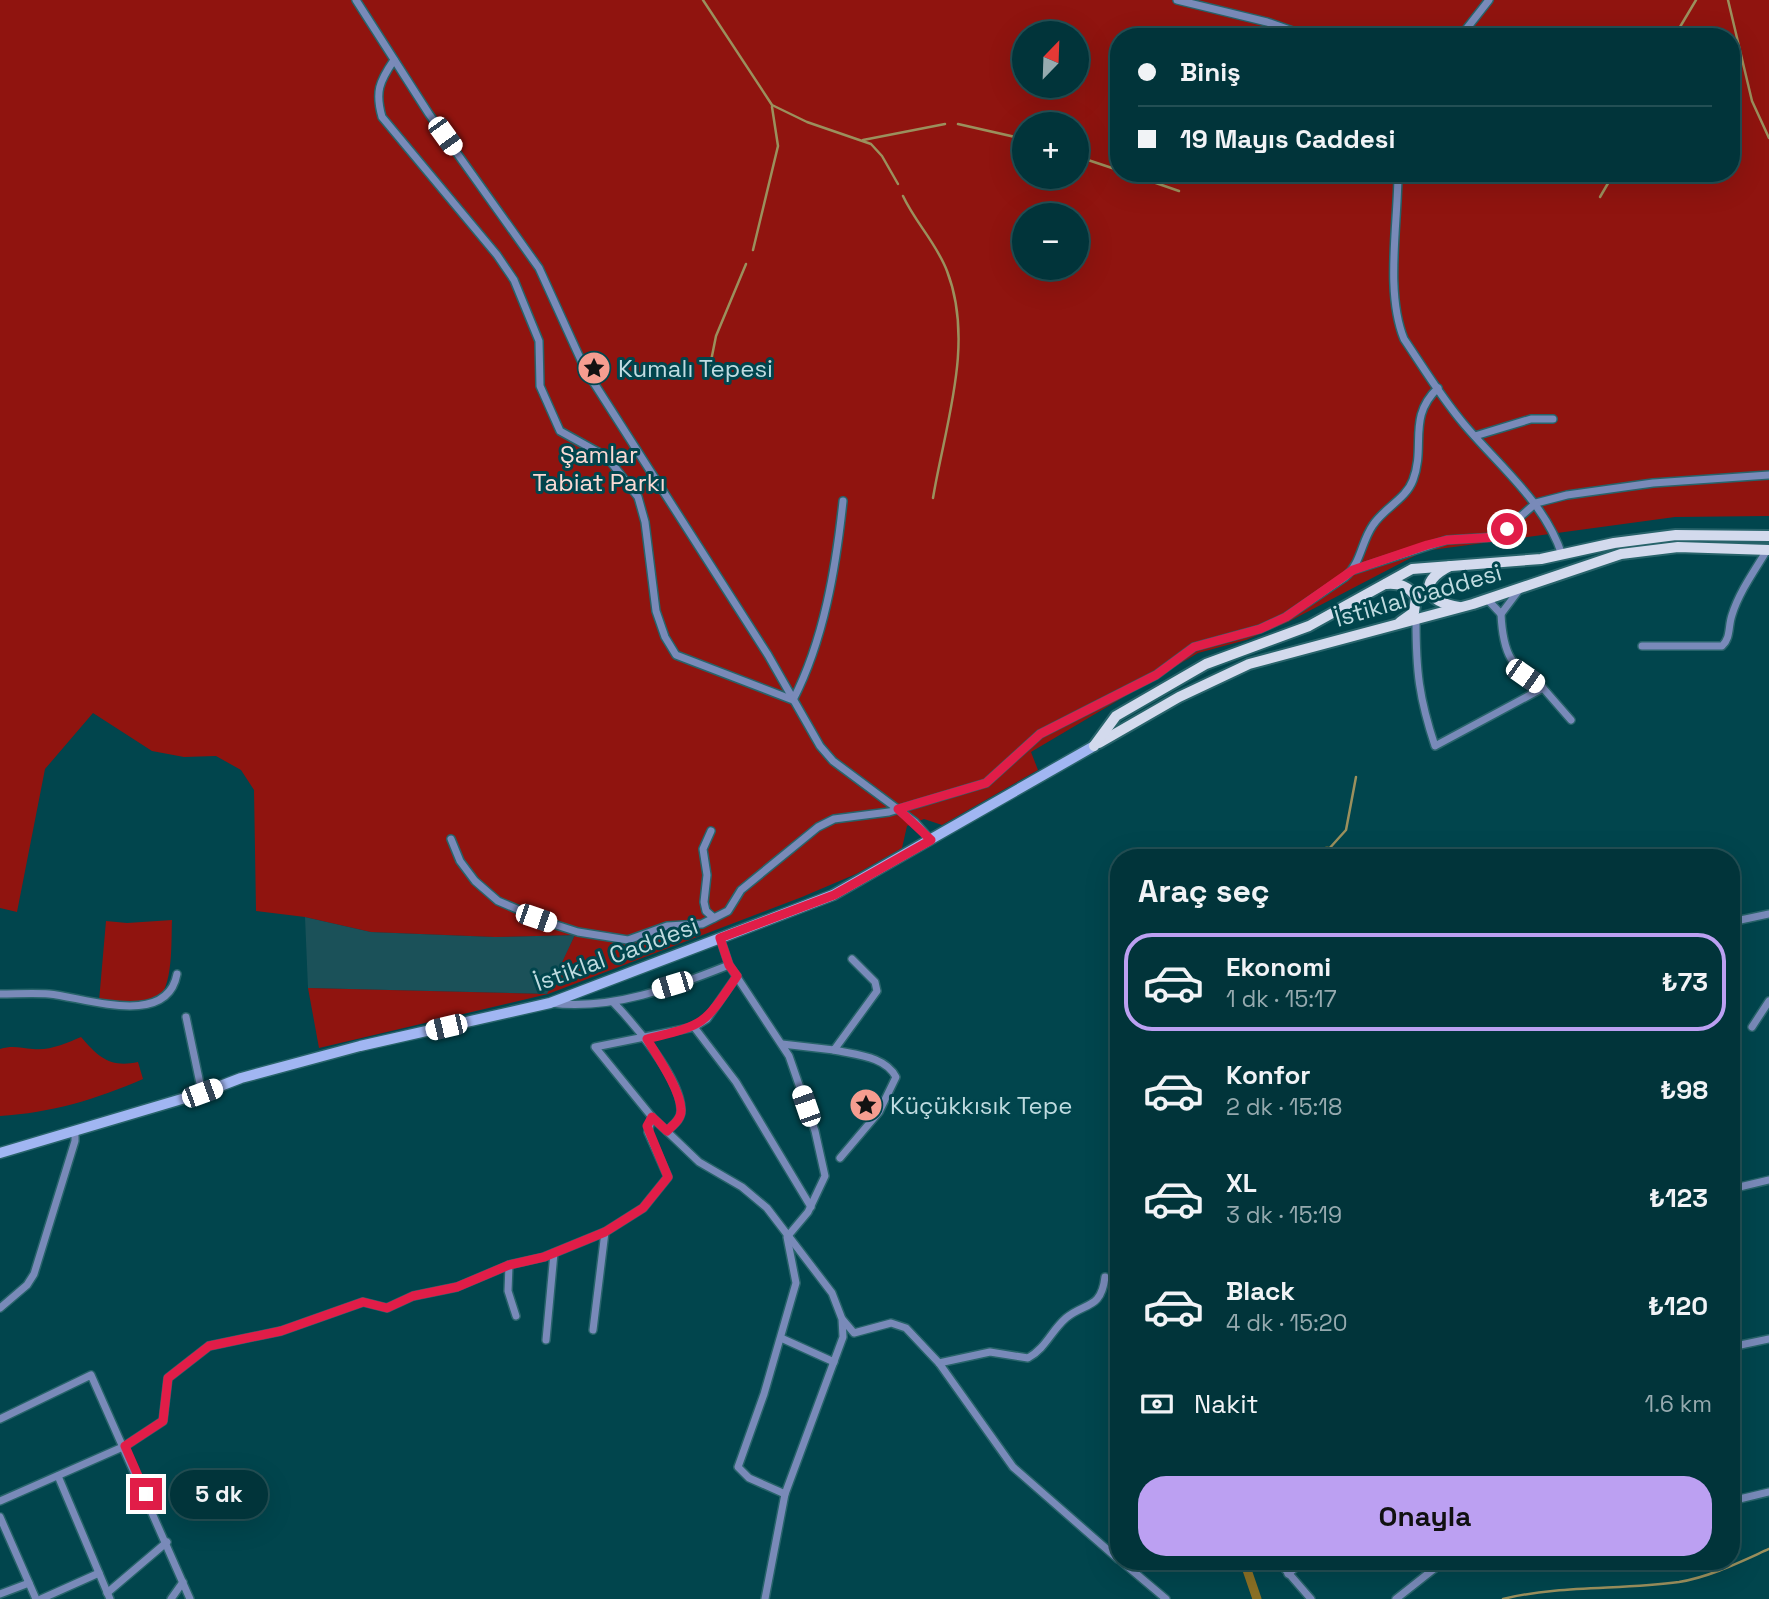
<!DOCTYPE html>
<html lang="tr">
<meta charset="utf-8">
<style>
body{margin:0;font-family:"Space Grotesk",sans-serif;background:#0b3c42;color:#f1f3f6;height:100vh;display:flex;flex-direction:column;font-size:26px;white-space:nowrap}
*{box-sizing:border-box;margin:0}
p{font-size:23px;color:#96aaaf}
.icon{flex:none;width:38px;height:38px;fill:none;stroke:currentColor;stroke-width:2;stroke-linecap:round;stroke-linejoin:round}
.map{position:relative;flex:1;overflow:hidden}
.sheet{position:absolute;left:1110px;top:849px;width:630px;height:721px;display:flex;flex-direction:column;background:#01343a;border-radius:28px;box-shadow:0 7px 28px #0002,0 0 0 2px #234f54}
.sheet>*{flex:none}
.guide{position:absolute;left:1110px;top:28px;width:630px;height:154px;border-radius:28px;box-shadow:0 7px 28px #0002,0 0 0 2px #234f54;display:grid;align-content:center;height:154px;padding:0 28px;background:#01343a}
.needle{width:46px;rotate:23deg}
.controls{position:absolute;left:1012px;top:21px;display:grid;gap:14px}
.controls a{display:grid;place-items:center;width:77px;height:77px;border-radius:50%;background:#01343a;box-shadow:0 7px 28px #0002,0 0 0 2px #234f54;font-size:35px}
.end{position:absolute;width:32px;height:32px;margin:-16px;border:9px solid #e11d48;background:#fff;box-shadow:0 0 0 4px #fff}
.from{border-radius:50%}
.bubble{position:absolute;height:49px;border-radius:24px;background:#01343a;box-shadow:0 7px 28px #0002,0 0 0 2px #234f54;font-size:23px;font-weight:800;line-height:49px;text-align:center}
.car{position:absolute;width:21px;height:42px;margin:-21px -10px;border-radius:9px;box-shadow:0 0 5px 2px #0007;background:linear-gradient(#fff 24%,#345 0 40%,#fff 0 76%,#345 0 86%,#fff 0)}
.guide b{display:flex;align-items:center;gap:24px;height:66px;font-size:26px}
.guide b+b{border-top:2px solid #234f54}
.guide i{width:18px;height:18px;background:#f1f3f6}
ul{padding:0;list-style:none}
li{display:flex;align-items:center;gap:21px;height:98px;margin:0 14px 10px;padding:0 14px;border:4px solid transparent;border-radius:28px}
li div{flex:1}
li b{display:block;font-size:26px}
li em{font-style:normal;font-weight:800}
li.selected{border-color:#bca0f2}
li>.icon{width:63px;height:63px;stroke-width:1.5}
h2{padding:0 28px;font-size:32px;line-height:84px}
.pay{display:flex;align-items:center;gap:18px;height:77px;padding:0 28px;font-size:26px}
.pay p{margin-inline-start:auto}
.button{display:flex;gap:14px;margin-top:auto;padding:14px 28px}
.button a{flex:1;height:80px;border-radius:28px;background:#bca0f2;color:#111;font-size:28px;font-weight:800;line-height:80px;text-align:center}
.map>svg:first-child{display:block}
</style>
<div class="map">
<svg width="1769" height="1599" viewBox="0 0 1769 1599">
<rect width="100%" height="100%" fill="#01454d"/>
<path fill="#1b5159" d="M305 917 371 932 495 937 575 935 548 994 308 988Z"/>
<g fill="#90140f" fill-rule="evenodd">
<path d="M0 0H1769V516L1675 517 1424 551 1288 622 1246 640 1198 653 1031 752 1038 770 942 825 924 819 907 826 902 848 856 874 802 897 548 994 319 1048 308 988 547 994 575 935 495 937 371 932 305 917 256 911 254 790 241 770 216 756 184 757 152 751 93 713 45 769 17 912 0 908ZM1024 33H1076V86H1024ZM1118 37H1731V173H1118ZM1024 124H1076V177H1024ZM1024 215H1076V268H1024Z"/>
<path d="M172 920C171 938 174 992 155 1000 140 1006 115 1002 99 1001L106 921 127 923Z"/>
<path d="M81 1037C99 1058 111 1068 138 1062L143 1079C97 1099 51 1113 0 1116V1049C13 1045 20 1048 33 1049 49 1051 67 1043 81 1037Z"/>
</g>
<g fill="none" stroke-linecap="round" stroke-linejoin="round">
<g stroke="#9b905d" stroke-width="2.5">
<path d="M703 0 772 105 807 122 871 144 882 156 898 184"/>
<path d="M1728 0 1752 101 1769 138"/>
<path d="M1674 37 1696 0"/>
<path d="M958 124 1024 139"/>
<path d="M863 140 945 124"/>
<path d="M1076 156 1118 170"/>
<path d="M1127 173 1179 191"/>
<path d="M903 196C915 222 937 244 947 271 975 343 945 425 933 498"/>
<path d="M1600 197 1614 173"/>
<path d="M753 250 778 146 772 107"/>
<path d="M708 376 716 336 746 264"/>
<path d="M1327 851 1346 830 1356 777"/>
<path d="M1503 1599C1560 1585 1621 1590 1679 1582 1710 1577 1740 1562 1769 1549"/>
</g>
<g stroke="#8b7025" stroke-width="9">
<path d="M1324 858 1327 851"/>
<path d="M1244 1561 1257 1599"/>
</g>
<defs>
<g id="street">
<path d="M356 0 429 114 539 268 585 369 768 655 820 746 833 761 915 822 931 840"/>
<path d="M1177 0 1267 22 1310 37"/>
<path d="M1460 37 1489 0"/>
<path d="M394 60C379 82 375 92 382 117L497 255 514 280 539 341 540 386 560 431 607 457 638 497 645 522 656 611 665 637 676 655 793 700C824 640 836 567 843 501"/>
<path d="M1398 173C1398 224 1385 292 1404 339 1423 367 1441 397 1463 423 1498 465 1545 502 1562 555"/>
<path d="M1475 436 1531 419H1553"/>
<path d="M1354 570 1447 540 1497 537 1536 503 1567 495 1653 483 1769 475"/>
<path d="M1487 599 1501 614 1519 590"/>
<path d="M1416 620C1416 671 1419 698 1435 746L1543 688C1511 666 1503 655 1501 614"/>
<path d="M1642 646H1722C1731 638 1728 626 1732 615 1739 592 1755 570 1767 550"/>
<path d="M1543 688 1571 720"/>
<path d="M711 831 703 849 707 875 704 902 706 911 714 918"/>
<path d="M451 839 460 861 475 881 498 901 550 923 578 932 628 940 667 926 702 924 728 911 741 890 818 827 834 819 889 812 986 783 1040 734 1156 675 1194 647 1260 629 1286 617 1345 577C1361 564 1361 542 1373 525 1384 508 1406 499 1413 480 1426 446 1407 417 1438 388"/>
<path d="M1731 922 1769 914"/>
<path d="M720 938 729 965 789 1056 815 1131 825 1176 808 1212 787 1237 796 1283 764 1394 738 1467 749 1478 785 1494"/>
<path d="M737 976 707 1019 694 1027 595 1047 652 1117 699 1162 742 1187 767 1208 832 1293 842 1319 843 1337 785 1494 765 1599"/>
<path d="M0 994C16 994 33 993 49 994 87 998 167 1028 177 974"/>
<path d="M613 1002C634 1024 680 1077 681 1109 682 1119 673 1125 667 1131"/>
<path d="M551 1003C611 1011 674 987 729 965"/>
<path d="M186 1017 202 1093"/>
<path d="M694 1027 736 1082 811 1207"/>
<path d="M1752 1027 1769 1001"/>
<path d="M782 1044 834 1050 877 991 875 982 852 959"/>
<path d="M834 1050C856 1055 885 1056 896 1077L879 1112 840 1158"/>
<path d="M1731 1189 1769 1180"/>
<path d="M509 1265 508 1291 516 1316"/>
<path d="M0 1308 27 1285 34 1274 75 1141V1131"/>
<path d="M843 1320 854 1333 891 1323 906 1328 939 1363 1013 1467 1118 1559"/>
<path d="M593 1330 605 1232"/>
<path d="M781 1338 834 1362"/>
<path d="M546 1340 554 1253"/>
<path d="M1731 1347 1769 1339"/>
<path d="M939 1363 990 1352 1028 1358C1046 1348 1051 1331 1066 1318 1085 1302 1101 1310 1105 1277"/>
<path d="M0 1419 91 1375 190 1599"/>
<path d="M58 1476 110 1599"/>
<path d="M0 1501 125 1446 163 1421 168 1378 209 1346 281 1331 363 1302 387 1308 413 1296 457 1287 509 1265 544 1257 605 1232 643 1208 668 1177 648 1132 652 1117"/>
<path d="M1731 1501 1769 1492"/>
<path d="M0 1517 36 1599"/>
<path d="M1121 1561 1166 1599"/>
<path d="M1278 1561 1311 1599"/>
<path d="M1288 1574 1303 1561"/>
<path d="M107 1593 167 1542"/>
<path d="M0 1594 29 1583"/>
<path d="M41 1599 99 1573"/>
<path d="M171 1599 183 1582"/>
<path d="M1396 1599 1444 1561"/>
</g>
<path id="secondary" d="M0 1153 202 1093 241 1078 360 1046 550 1003 833 895 1094 746"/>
<g id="primary">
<path d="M1450 566C1416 583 1427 602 1459 607"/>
<path d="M1386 584C1400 583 1408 586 1416 597L1414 612 1400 622"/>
<path d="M1099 743 1179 697 1249 664 1473 604 1621 554 1678 547 1769 550"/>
<path d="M1094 746 1116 716 1206 664 1309 626 1412 569 1541 559 1614 543 1676 535 1769 536"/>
</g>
</defs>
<use href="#street" stroke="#27636a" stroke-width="10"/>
<use href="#secondary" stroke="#27636a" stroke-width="13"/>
<use href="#primary" stroke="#27636a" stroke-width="14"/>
<use href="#street" stroke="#798ab9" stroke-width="7"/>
<use href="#secondary" stroke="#a1b6f2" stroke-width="10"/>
<use href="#primary" stroke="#d3daed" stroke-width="10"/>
</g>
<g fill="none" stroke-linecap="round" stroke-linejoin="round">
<path stroke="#e11d48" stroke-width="9" d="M146 1494 125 1446 163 1421 168 1378 209 1346 281 1331 363 1302 387 1308 413 1296 457 1287 509 1265 544 1257 605 1232 643 1208 668 1177 647 1126 652 1117 667 1131C673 1125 682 1119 681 1109 680 1089 657 1056 647 1039 706 1024 703 1026 737 976L729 965 720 938 834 895 931 840 898 809 986 783 1040 734 1156 675 1194 647 1260 629 1286 617 1353 570 1427 545 1447 540 1497 537 1507 529"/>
</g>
<defs>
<symbol id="sight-disc" viewBox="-11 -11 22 22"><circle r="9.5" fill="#f59d90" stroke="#01454d"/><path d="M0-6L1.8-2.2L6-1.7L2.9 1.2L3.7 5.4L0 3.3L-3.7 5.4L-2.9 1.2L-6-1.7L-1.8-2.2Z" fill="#111"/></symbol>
</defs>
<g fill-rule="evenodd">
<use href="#sight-disc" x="575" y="349" width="38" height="38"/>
<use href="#sight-disc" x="847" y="1086" width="38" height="38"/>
</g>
<g text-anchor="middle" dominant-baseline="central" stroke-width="6" stroke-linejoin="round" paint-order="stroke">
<g font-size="24" fill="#bfdbe0" stroke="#01454d" text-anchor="start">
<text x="618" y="368">Kumalı Tepesi</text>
<text x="890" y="1105">Küçükkısık Tepe</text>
</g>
<g font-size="24" fill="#fbdad4" stroke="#01454d">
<text x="599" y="454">Şamlar<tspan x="599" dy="28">Tabiat Parkı</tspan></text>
</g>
<g font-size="24" fill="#bfdbe0" stroke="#01454d">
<text transform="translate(1418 595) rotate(-16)">İstiklal Caddesi</text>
<text transform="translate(616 954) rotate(-20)">İstiklal Caddesi</text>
</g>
</g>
</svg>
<div class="controls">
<a><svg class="needle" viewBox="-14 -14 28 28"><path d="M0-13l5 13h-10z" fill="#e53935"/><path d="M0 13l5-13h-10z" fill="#96aaaf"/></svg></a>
<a>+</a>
<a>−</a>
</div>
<i class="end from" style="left:1507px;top:529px"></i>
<i class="end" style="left:146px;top:1494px"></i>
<div class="bubble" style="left:170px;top:1470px;width:98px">5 dk</div>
<i class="car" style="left:445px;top:136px;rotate:144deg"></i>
<i class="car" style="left:1525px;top:676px;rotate:125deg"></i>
<i class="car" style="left:536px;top:918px;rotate:109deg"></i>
<i class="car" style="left:672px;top:985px;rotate:253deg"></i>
<i class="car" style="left:446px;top:1027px;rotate:257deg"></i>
<i class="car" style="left:202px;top:1093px;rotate:70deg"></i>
<i class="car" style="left:806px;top:1106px;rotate:341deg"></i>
<div class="guide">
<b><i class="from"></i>Biniş</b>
<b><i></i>19 Mayıs Caddesi</b>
</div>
<section class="sheet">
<h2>Araç seç</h2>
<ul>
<li class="selected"><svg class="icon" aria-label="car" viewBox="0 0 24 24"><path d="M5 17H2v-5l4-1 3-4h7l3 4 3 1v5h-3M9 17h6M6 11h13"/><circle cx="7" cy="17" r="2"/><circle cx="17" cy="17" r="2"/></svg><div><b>Ekonomi</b><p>1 dk · 15:17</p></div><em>₺73</em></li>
<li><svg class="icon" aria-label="car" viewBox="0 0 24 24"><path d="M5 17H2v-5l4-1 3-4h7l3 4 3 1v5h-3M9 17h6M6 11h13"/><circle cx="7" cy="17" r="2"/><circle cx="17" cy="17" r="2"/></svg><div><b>Konfor</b><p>2 dk · 15:18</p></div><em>₺98</em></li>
<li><svg class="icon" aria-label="car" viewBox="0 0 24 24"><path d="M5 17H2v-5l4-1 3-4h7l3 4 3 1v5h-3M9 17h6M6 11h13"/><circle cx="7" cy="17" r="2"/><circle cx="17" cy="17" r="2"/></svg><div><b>XL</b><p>3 dk · 15:19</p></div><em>₺123</em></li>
<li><svg class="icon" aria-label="car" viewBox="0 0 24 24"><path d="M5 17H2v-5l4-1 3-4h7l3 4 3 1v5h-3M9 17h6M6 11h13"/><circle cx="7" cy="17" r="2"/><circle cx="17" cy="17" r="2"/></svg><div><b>Black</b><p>4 dk · 15:20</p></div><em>₺120</em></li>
</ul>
<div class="pay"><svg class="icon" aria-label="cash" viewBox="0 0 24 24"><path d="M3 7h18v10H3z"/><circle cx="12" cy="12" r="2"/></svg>Nakit<p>1.6 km</p></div>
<div class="button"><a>Onayla</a></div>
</section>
</div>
